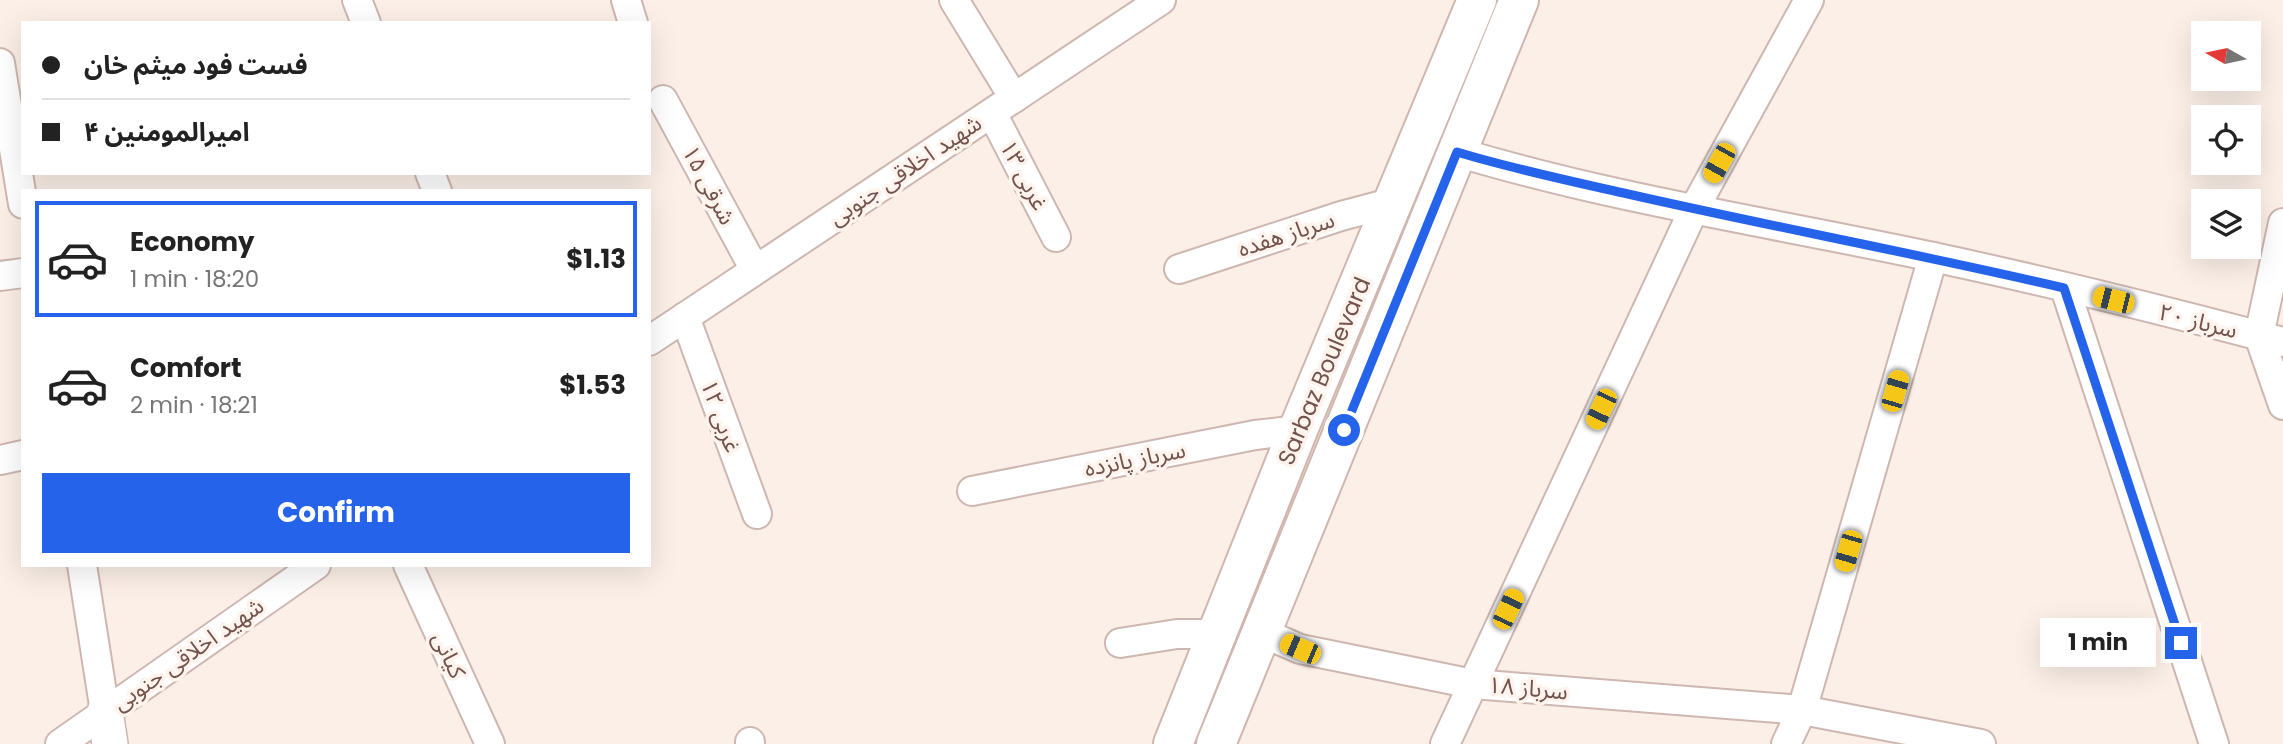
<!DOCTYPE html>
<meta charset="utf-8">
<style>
body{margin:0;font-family:Poppins,"Noto Sans Arabic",sans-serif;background:#f6f6f6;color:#222;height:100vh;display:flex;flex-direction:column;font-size:26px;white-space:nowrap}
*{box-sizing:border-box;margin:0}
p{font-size:23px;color:#767676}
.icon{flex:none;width:38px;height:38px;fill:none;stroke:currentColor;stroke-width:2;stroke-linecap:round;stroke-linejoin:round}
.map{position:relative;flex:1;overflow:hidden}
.sheet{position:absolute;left:21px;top:189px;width:630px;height:378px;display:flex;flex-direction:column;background:#fff;border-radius:0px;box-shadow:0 7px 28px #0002}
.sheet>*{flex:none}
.guide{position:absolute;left:21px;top:21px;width:630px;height:154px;border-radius:0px;box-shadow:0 7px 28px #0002;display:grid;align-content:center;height:154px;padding:0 21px;background:#fff}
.needle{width:46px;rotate:279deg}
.controls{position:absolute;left:2191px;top:21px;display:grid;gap:14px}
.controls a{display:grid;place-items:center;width:70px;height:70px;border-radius:0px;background:#fff;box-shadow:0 7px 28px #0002;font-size:35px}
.end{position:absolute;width:32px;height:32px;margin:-16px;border:9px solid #2563eb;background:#fff;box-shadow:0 0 0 4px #fff}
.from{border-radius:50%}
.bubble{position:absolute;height:49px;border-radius:0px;background:#fff;box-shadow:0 7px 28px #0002;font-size:23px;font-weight:700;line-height:49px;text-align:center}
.car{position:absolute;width:21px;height:42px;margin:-21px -10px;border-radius:9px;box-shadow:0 0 5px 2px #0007;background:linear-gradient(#f5c518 24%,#345 0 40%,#f5c518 0 76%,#345 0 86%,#f5c518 0)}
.guide b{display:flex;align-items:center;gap:24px;height:66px;font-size:26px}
.guide b+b{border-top:2px solid #e0e0e0}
.guide i{width:18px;height:18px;background:#222}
ul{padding:12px 0 0;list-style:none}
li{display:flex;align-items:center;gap:21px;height:116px;margin:0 14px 10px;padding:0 7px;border:4px solid transparent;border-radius:0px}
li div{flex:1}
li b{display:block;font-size:26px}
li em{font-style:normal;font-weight:700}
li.active{border-color:#2563eb}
li>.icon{width:63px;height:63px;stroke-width:1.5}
.cta{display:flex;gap:14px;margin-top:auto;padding:14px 21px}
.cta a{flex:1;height:80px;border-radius:0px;background:#2563eb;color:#fff;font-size:28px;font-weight:700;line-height:80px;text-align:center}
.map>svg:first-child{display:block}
</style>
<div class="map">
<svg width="2283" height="744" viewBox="0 0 2283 744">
<rect width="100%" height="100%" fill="#fbefe7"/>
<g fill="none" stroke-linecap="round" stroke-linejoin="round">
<defs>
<g id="minor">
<path d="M357 0 366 23"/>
<path d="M626 0 633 23"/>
<path d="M954 0 1014 98"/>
<path d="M0 63 23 204"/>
<path d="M663 100 755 270"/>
<path d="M992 113 1056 237"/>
<path d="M1457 152C1613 199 1774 223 1933 257 2050 282 2167 311 2283 342"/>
<path d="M430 173 437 191"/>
<path d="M2283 223 2259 336 2283 405"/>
<path d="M1179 269 1341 216 1394 202"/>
<path d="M0 276 23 273"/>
<path d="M2065 288 2214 744"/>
<path d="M685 317 757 514"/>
<path d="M649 341 1161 0"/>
<path d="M0 460 23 455"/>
<path d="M972 491 1255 435 1298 430"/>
<path d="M82 565 105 712"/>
<path d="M408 565 490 744"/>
<path d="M1261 632 1300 649 1473 684 1802 710 1981 744"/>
<path d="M1120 643 1177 634H1217"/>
<path d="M750 742V744"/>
<path d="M60 744 316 565"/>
<path d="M1445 744 1694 209 1809 0"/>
<path d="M1786 744 1802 710 1933 257"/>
</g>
<path id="tertiary" d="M105 712 110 744"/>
<g id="secondary">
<path d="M1173 744 1298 430 1477 0"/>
<path d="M1216 744 1519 0"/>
</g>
</defs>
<use href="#minor" stroke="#ceb7b0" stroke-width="32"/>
<use href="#tertiary" stroke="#ceb7b0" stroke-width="38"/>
<use href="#secondary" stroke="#d0b6ae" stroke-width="42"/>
<use href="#minor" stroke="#fff" stroke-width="28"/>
<use href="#tertiary" stroke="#fff" stroke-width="35"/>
<use href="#secondary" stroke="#fff" stroke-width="38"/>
</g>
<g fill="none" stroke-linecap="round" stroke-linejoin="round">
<path stroke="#2563eb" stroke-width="9" d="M1344 430 1457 152C1513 169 1570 181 1628 194 1773 227 1919 254 2064 288L2181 643"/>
</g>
<g text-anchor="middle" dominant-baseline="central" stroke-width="7" stroke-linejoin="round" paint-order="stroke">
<g font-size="23" fill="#73534d" stroke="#fef4ed">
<text transform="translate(905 170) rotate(-34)">شهید اخلاقی جنوبی</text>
<text transform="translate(1024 175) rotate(62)">غربی ۱۳</text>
<text transform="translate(709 185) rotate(62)">شرقی ۱۵</text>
<text transform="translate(1286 234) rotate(-18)">سرباز هفده</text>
<text transform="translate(2198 321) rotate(14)">سرباز ۲۰</text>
<text transform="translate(1324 371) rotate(-67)">Sarbaz Boulevard</text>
<text transform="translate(721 416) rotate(70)">غربی ۱۲</text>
<text transform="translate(1135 459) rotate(-11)">سرباز پانزده</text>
<text transform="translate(188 654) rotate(-35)">شهید اخلاقی جنوبی</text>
<text transform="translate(449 655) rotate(65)">کیانی</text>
<text transform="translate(1528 688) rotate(5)">سرباز ۱۸</text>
</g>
</g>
</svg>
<div class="controls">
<a><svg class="needle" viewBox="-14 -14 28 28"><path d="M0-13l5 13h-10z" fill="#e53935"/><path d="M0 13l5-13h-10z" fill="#767676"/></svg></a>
<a><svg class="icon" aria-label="locate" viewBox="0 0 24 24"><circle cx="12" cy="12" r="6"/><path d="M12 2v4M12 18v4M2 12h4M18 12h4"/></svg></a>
<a><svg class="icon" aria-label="layers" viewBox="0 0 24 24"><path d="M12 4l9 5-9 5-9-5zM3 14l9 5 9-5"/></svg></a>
</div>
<i class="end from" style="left:1344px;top:430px"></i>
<i class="end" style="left:2181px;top:643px"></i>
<div class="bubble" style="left:2040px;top:618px;width:116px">1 min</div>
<i class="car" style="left:1719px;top:163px;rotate:209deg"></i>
<i class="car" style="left:2113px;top:300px;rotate:284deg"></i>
<i class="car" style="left:1895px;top:391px;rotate:16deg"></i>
<i class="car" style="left:1601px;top:409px;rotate:205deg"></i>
<i class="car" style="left:1848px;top:551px;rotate:196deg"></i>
<i class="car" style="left:1508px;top:609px;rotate:25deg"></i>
<i class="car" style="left:1300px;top:649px;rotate:293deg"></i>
<div class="guide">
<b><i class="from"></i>فست فود میثم خان</b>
<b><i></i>امیرالمومنین ۴</b>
</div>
<section class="sheet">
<ul>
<li class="active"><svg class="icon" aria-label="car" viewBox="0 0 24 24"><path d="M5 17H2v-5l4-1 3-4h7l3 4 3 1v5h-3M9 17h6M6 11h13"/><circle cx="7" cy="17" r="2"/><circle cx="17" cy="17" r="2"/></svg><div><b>Economy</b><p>1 min · 18:20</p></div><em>$1.13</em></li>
<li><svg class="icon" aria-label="car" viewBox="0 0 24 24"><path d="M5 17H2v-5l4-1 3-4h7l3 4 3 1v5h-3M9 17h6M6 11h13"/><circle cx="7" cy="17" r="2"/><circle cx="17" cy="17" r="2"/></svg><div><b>Comfort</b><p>2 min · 18:21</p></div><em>$1.53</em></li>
</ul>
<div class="cta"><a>Confirm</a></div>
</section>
</div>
